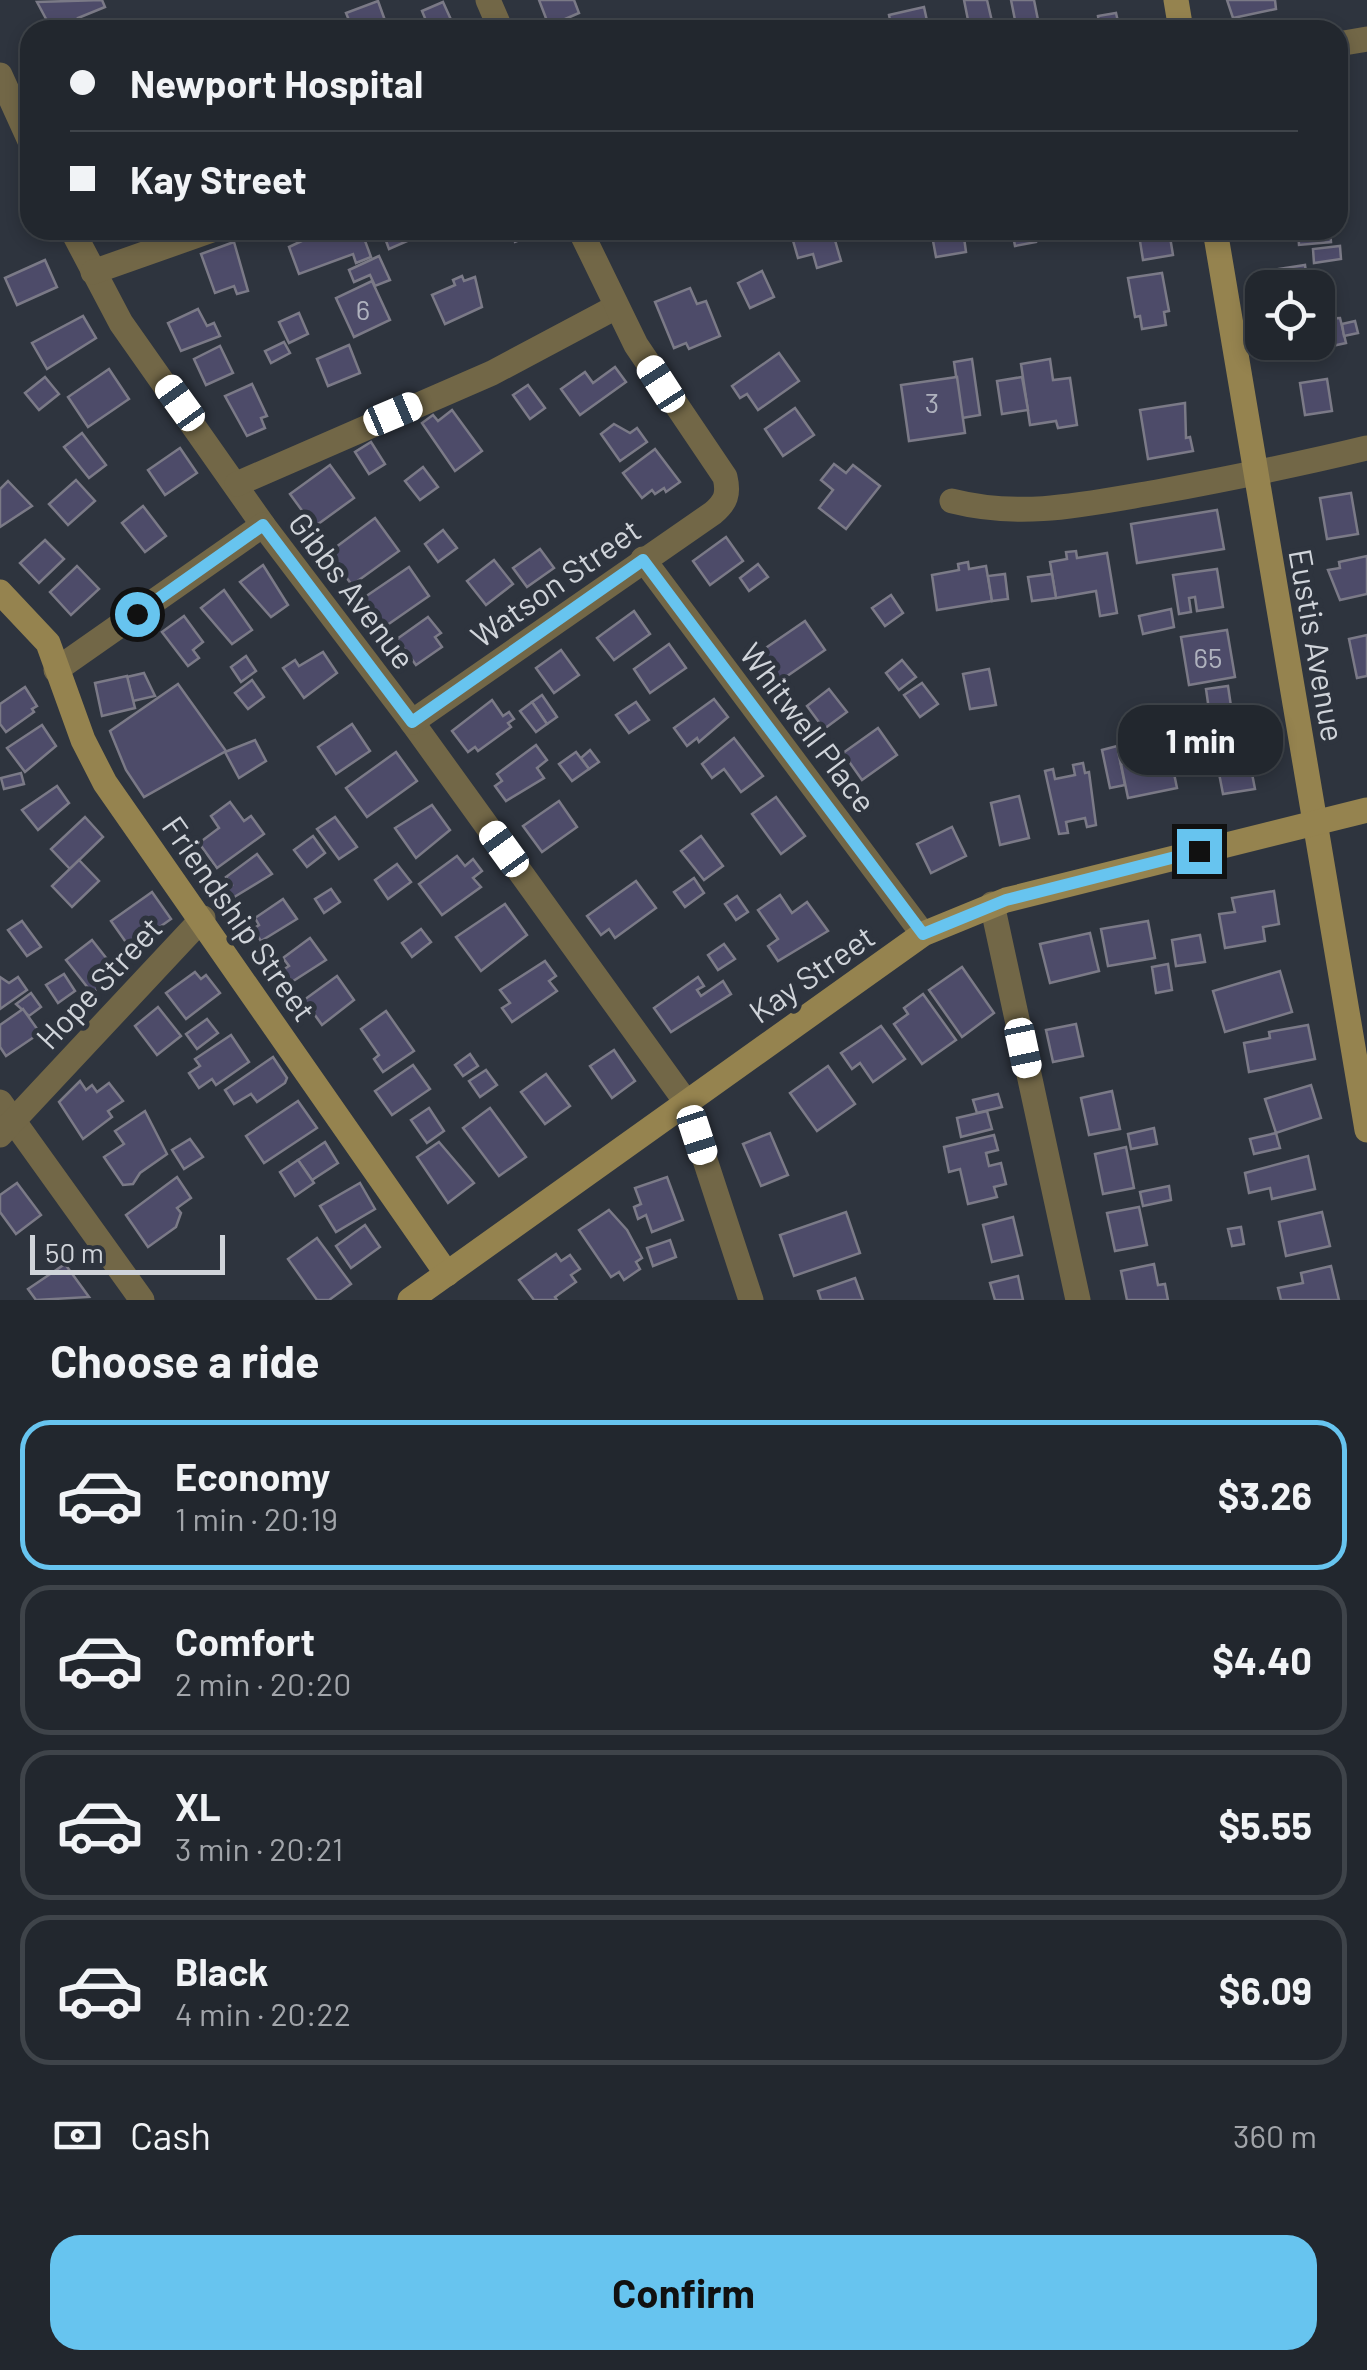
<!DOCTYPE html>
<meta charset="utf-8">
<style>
body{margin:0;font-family:Barlow,sans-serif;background:#2a2f36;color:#f1f3f6;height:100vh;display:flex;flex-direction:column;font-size:38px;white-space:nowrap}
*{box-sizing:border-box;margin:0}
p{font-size:32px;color:#a2a5aa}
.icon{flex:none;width:55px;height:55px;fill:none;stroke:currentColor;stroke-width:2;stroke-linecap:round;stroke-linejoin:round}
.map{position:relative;height:1300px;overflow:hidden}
.panel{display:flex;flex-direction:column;background:#22272e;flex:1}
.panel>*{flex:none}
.banner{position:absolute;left:20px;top:20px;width:1328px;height:220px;border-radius:30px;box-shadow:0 5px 15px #0003,0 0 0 2px #3f444a;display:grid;align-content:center;height:220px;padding:0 50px;background:#22272e}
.fabs{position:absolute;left:1245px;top:270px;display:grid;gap:20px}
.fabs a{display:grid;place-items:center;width:90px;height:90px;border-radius:20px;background:#22272e;box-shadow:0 5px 15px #0003,0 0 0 2px #3f444a;font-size:50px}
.scale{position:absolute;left:30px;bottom:25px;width:195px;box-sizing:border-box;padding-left:10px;border:5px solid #d0d4da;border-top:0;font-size:28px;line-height:35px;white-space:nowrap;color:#d0d4da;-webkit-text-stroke:8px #2e343e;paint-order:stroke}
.end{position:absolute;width:45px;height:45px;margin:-22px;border:12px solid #67c4ef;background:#111;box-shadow:0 0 0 5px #111}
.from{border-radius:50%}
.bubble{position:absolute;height:70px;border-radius:30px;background:#22272e;box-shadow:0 5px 15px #0003,0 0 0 2px #3f444a;font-size:32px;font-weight:700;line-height:70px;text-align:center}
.car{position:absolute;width:30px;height:60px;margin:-30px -15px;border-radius:12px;box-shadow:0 0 8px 2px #0007;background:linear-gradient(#fff 24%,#345 0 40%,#fff 0 76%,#345 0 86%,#fff 0)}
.banner b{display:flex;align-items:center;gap:35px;height:95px;font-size:38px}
.banner b+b{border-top:2px solid #3f444a}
.banner i{width:25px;height:25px;background:#f1f3f6}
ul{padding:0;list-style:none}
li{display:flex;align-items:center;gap:30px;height:150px;margin:0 20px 15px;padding:0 30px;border:5px solid #3f444a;border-radius:30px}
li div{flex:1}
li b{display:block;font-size:38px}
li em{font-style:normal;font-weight:700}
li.active{border-color:#67c4ef}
li>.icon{width:90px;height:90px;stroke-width:1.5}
h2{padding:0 50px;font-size:45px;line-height:120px}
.pay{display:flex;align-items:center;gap:25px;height:110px;padding:0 50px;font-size:38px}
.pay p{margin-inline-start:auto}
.action{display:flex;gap:20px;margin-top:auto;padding:20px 50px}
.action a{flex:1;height:115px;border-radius:30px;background:#67c4ef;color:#111;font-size:40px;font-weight:700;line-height:115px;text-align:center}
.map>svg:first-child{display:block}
</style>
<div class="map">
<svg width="1367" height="1300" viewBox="0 0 1367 1300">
<rect width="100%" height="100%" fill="#2e343e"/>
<g fill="#4d4b69" stroke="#7b7a87" stroke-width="2.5">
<path d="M102 0 105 7 78 18 82 30H52L37 2Z"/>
<path d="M539 0H574L579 13 549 26Z"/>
<path d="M964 0H987L994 30H970Z"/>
<path d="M1011 0H1034L1038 20 1016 25Z"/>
<path d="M1227 0H1275L1276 9 1233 18Z"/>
<path d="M378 1 387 26 353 30 346 13Z"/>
<path d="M443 2 453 24 458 30H430L422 11Z"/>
<path d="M924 7 929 30H892L889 15Z"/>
<path d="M1116 13 1120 30H1100L1098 16Z"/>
<path d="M325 230H337L341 240 361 230 371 257 356 263 353 254 299 274 289 247Z"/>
<path d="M382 230H412V239L389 249Z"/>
<path d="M510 230H540V232L515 242Z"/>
<path d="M790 230H832L841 261 817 268 813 254 798 258Z"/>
<path d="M931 230H963L966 252 936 257Z"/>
<path d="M1012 230H1035L1036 242 1015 246Z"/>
<path d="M1096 230H1124L1125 235 1097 240Z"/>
<path d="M1298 230H1330L1331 242 1299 245Z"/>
<path d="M1169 231 1173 255 1143 260 1139 235Z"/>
<path d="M234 242 248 291 237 294 234 286 215 293 201 254Z"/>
<path d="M1340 246 1341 259 1314 263 1313 249Z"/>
<path d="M379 256 390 280 375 286 370 275 354 282 349 270Z"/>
<path d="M45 260 57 287 17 305 5 278Z"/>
<path d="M1305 265 1308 288H1275L1272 270Z"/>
<path d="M762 271 774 297 750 308 738 283Z"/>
<path d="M1162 273 1169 311 1164 312 1166 325 1142 329 1140 316 1135 317 1128 278Z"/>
<path d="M462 276 464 281 475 277 482 307 445 324 432 295 455 285 453 280Z"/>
<path d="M372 281 390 320 354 337 336 298Z"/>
<path d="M690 288 697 304 706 301 720 336 689 349 686 343 674 348 655 302Z"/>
<path d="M198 309 207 326 214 323 220 336 181 351 168 323Z"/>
<path d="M299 313 308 334 289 343 279 322Z"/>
<path d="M83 316 96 338 47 369 32 343Z"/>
<path d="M1340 318 1346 343 1286 356 1283 342H1318V319Z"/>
<path d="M1355 321 1358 333 1344 336 1342 324Z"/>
<path d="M284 342 290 353 271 363 265 351Z"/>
<path d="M349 345 360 373 328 386 317 359Z"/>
<path d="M220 346 233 373 206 385 194 359Z"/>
<path d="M779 353 799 381 758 410 747 394 740 398 732 386Z"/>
<path d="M972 359 980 415 962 418 954 362Z"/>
<path d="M1050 359 1053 380 1070 378 1077 425 1058 428 1056 421 1030 425 1021 364Z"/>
<path d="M615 367 626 382 580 415 561 389 585 372 593 383Z"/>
<path d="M109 369 129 399 88 427 68 397Z"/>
<path d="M45 377 59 394 39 410 25 393Z"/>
<path d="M957 377 965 433 909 441 901 385Z"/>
<path d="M1022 377 1028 410 1002 414 997 381Z"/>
<path d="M1327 379 1332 411 1305 415 1300 383Z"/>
<path d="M252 384 267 416 261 418 265 428 247 436 225 396Z"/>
<path d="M528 385 545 408 530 419 513 395Z"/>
<path d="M1185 403 1186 438 1190 437 1193 451 1148 459 1140 410Z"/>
<path d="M795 408 814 435 783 456 765 429Z"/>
<path d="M452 410 482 451 455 471 422 423 433 415 438 421Z"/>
<path d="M614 424 630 433 637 428 647 442 620 461 601 434Z"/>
<path d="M82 433 106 465 89 478 64 447Z"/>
<path d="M371 442 385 464 369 474 355 452Z"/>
<path d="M180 448 197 473 165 495 148 470Z"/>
<path d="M655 449 680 482 666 492 664 488 655 494 652 490 642 498 623 473Z"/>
<path d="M834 464 846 473 853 465 880 486 846 529 819 508 833 490 821 480Z"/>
<path d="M330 465 354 498 314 527 290 494Z"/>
<path d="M423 467 438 487 420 500 405 481Z"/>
<path d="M76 480 95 501 68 525 49 504Z"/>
<path d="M8 481 32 506 0 527V489Z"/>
<path d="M1351 493 1358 534 1327 539 1320 498Z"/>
<path d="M143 506 166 536 145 552 122 523Z"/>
<path d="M1217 510 1224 549 1137 563 1131 524Z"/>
<path d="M375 518 399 551 352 585 328 553Z"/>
<path d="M443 530 457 548 438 562 425 544Z"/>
<path d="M726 537 743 561 710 585 693 561Z"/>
<path d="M45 540 64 559 39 583 20 563Z"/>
<path d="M540 549 554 568 527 587 513 568Z"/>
<path d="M1076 551 1077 558 1107 553 1117 613 1100 616 1096 591 1056 598 1050 562 1067 559 1066 552Z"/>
<path d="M1367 556V594L1340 600 1328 570 1340 568 1339 562Z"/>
<path d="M494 560 513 584 486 605 467 581Z"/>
<path d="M968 562 969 569 986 566 992 601 937 610 932 575 959 570 958 564Z"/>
<path d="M758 564 768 577 749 591 740 578Z"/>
<path d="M263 565 288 605 271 617 240 582Z"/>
<path d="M77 566 99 589 71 615 50 592Z"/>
<path d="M409 567 429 596 380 630 359 601Z"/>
<path d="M1217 569 1223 607 1197 611 1195 597 1189 598 1191 612 1179 614 1173 575Z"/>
<path d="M1005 574 1008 599 992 601 988 576Z"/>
<path d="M1052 574 1056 598 1032 601 1028 577Z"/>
<path d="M224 590 252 630 232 644 201 608Z"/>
<path d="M891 595 903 613 885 626 872 608Z"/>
<path d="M1171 609 1174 627 1143 634 1139 616Z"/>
<path d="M634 611 650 634 614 660 597 638Z"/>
<path d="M184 616 203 642 193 650 199 658 188 666 162 632Z"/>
<path d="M428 617 441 633 435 637 442 647 416 665 397 639Z"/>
<path d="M805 621 825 650 777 683 757 654Z"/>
<path d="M1227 630 1235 677 1189 685 1181 637Z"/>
<path d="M1367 635V676L1357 678 1349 639Z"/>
<path d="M669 644 686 668 650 693 634 669Z"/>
<path d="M561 650 579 675 554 693 536 668Z"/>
<path d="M323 652 337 673 304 698 283 668 295 660 299 666Z"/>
<path d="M246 656 256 671 241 682 231 667Z"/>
<path d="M902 660 916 677 899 690 886 673Z"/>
<path d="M989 669 996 705 970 709 963 674Z"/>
<path d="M144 673 155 696 133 701 127 677Z"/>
<path d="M127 676 135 708 102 716 95 683Z"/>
<path d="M252 680 264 697 248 709 235 693Z"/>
<path d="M922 683 938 704 920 717 904 695Z"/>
<path d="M178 684 226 751 144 797 126 770 110 731Z"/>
<path d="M1228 686 1232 713 1210 717 1206 689Z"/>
<path d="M25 687 37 706 32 709 34 712 6 732 0 724V704Z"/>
<path d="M829 689 847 712 824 729 807 706Z"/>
<path d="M542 695 557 717 547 724 532 702Z"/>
<path d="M714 699 728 717 699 742 697 738 687 746 674 728Z"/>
<path d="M492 700 503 716 509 712 514 719 508 723 511 727 478 751 475 747 468 752 452 731Z"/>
<path d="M532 702 547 724 536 732 520 711Z"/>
<path d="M636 702 649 720 629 733 616 715Z"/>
<path d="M352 724 370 751 336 774 318 747Z"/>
<path d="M42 725 56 746 25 772 7 748Z"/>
<path d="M878 728 897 755 862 780 843 753Z"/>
<path d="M734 738 763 776 741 792 724 769 712 778 702 764Z"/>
<path d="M255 740 266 761 239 778 225 752Z"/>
<path d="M536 745 547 760 537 768 544 778 506 801 495 786 502 781 497 774Z"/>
<path d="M1117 746 1125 785 1110 788 1102 750Z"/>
<path d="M590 750 599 762 589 769 581 758Z"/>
<path d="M396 752 417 781 367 817 346 788Z"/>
<path d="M576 752 589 769 572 781 559 764Z"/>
<path d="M1170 754 1177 788 1128 798 1121 764Z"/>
<path d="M1249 758 1255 789 1223 794 1217 763Z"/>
<path d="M1083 763 1085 773 1089 772 1096 825 1087 827 1085 818 1066 822 1068 833 1059 834 1045 771 1053 769 1055 779 1075 775 1073 765Z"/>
<path d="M21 773 24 784 4 789 1 778Z"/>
<path d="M57 786 69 803 38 830 22 810Z"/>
<path d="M1019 796 1029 838 1000 845 991 803Z"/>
<path d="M776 797 805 836 781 854 752 814Z"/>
<path d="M559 801 577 827 542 852 523 826Z"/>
<path d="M230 802 244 821 251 816 264 834 217 868 199 843 219 828 211 816Z"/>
<path d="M432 805 450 830 416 858 395 828Z"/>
<path d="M85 817 103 837 70 869 51 849Z"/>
<path d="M335 817 357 847 339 859 317 829Z"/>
<path d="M952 827 966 856 931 873 917 844Z"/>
<path d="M313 836 325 853 307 867 294 850Z"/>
<path d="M701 836 723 866 704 880 681 851Z"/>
<path d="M257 854 272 874 231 899 224 891 232 885 226 877Z"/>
<path d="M457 856 465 866 473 859 482 871 473 878 481 887 442 915 419 884Z"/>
<path d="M79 860 99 881 72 907 52 886Z"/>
<path d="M397 864 411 882 388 899 375 880Z"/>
<path d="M694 878 704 893 685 907 674 892Z"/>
<path d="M636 881 656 908 615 938 609 929 601 935 587 916Z"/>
<path d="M331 889 340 902 324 913 315 899Z"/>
<path d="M1274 891 1279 924 1263 927 1265 941 1225 948 1219 914 1235 912 1232 898Z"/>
<path d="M152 892 171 919 130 948 111 921Z"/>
<path d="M780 895 792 913 807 902 828 931 778 961 768 946 778 939 758 910Z"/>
<path d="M737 896 748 912 736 920 725 904Z"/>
<path d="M283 899 297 919 261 941 253 929 259 925 255 918Z"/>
<path d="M505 904 527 935 481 971 456 937Z"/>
<path d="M22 921 41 947 27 956 8 930Z"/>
<path d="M1148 921 1155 958 1108 966 1101 929Z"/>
<path d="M421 929 431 942 412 957 402 943Z"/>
<path d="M1090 933 1099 971 1050 983 1040 944Z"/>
<path d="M1200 935 1205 962 1176 966 1172 940Z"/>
<path d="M310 938 326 960 290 983 281 971 289 966 283 958Z"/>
<path d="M92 940 118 973 92 993 66 960Z"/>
<path d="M724 944 735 959 718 970 708 955Z"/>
<path d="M545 961 556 976 549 981 557 991 512 1022 502 1008 510 1003 500 990Z"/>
<path d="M1168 964 1172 990 1156 993 1152 967Z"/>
<path d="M962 967 994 1013 962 1037 929 990Z"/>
<path d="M1280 971 1292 1012 1225 1032 1213 991Z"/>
<path d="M195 972 201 979 206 975 220 993 186 1019 166 993Z"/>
<path d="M64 974 75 991 58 1003 46 985Z"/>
<path d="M337 976 354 1000 322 1025 304 1000Z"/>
<path d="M0 977 9 983 18 977 27 990 0 1009Z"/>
<path d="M698 977 704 986 697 990 701 996 723 981 731 994 671 1032 654 1008Z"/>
<path d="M31 993 41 1007 29 1016 16 1004Z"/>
<path d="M923 994 956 1040 922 1064 894 1024 908 1014 904 1008Z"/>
<path d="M158 1007 181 1036 157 1055 135 1026Z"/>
<path d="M23 1009 40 1033 6 1056 0 1047V1025Z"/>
<path d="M386 1011 414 1051 383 1072 374 1059 379 1055 361 1029Z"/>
<path d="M207 1019 218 1033 197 1049 186 1034Z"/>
<path d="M1076 1024 1083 1056 1053 1062 1046 1030Z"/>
<path d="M1308 1025 1315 1059 1249 1072 1244 1043 1270 1038 1269 1032Z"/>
<path d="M881 1026 905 1059 873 1082 860 1063 852 1069 841 1053Z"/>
<path d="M231 1035 249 1062 216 1085 212 1079 199 1088 189 1073 200 1066 195 1059Z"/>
<path d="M614 1050 635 1081 612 1098 590 1066Z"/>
<path d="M470 1054 478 1066 463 1076 455 1065Z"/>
<path d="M273 1057 287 1078 285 1083 257 1102 251 1094 234 1104 225 1090Z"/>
<path d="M413 1065 430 1089 392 1115 375 1091Z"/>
<path d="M828 1066 855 1104 817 1131 790 1093Z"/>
<path d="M486 1070 497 1085 480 1097 469 1081Z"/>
<path d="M546 1074 570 1106 545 1124 521 1092Z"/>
<path d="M80 1081 86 1090 92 1085 97 1092 109 1083 123 1101 108 1111 112 1117 83 1139 59 1102Z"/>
<path d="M1311 1085 1321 1118 1276 1133 1265 1099Z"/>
<path d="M1112 1091 1120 1129 1089 1135 1081 1098Z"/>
<path d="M998 1094 1002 1107 977 1113 973 1100Z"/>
<path d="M298 1101 317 1128 264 1163 246 1136Z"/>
<path d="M429 1108 444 1131 427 1143 411 1120Z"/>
<path d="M490 1108 526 1157 499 1176 463 1128Z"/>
<path d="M145 1111 167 1154 140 1173 133 1184 123 1185 104 1157 124 1144 115 1131Z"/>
<path d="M987 1111 992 1129 961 1137 957 1118Z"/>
<path d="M1154 1128 1157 1144 1131 1149 1128 1134Z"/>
<path d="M770 1133 788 1175 761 1186 743 1144Z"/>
<path d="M1276 1133 1280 1148 1254 1154 1250 1139Z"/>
<path d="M994 1135 998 1150 986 1153 989 1166 1001 1163 1006 1184 994 1187 997 1197 968 1204 960 1169 949 1172 944 1147Z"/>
<path d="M190 1139 203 1157 184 1169 172 1150Z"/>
<path d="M325 1142 338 1163 312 1180 298 1160Z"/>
<path d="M439 1142 474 1183 448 1203 417 1157Z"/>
<path d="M1126 1147 1134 1188 1103 1194 1095 1154Z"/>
<path d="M1308 1156 1315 1189 1272 1199 1270 1188 1249 1193 1245 1173Z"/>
<path d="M298 1160 314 1183 295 1196 280 1172Z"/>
<path d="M177 1177 191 1198 177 1208 181 1213 176 1227 148 1247 126 1215Z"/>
<path d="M667 1177 683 1220 652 1232 646 1215 638 1219 634 1207 641 1204 635 1188Z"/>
<path d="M17 1183 41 1215 16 1234 0 1212V1195Z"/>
<path d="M360 1183 375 1209 336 1232 320 1206Z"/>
<path d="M1169 1186 1171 1200 1143 1206 1140 1192Z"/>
<path d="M1139 1207 1147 1245 1115 1251 1107 1213Z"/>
<path d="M609 1210 627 1230 642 1258 636 1262 640 1269 624 1280 619 1272 611 1277 579 1230Z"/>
<path d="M846 1212 860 1253 794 1276 780 1235Z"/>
<path d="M1322 1212 1330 1246 1286 1256 1279 1222Z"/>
<path d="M1013 1217 1022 1255 992 1262 983 1225Z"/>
<path d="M365 1225 380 1247 351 1268 336 1246Z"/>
<path d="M1241 1227 1244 1244 1232 1246 1228 1229Z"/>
<path d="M317 1238 351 1284 329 1300H317L288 1259Z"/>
<path d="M670 1240 676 1257 653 1266 647 1248Z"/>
<path d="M556 1254 561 1261 570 1255 580 1269 571 1275 576 1282 555 1297 557 1300H534L519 1280Z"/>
<path d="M65 1264 89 1297 36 1300 28 1289Z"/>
<path d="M1154 1264 1158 1285 1165 1284 1168 1300H1127L1121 1271Z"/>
<path d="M1331 1266 1339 1300H1281L1278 1288 1303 1283 1301 1273Z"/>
<path d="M1018 1276 1023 1300H995L990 1283Z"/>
<path d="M855 1278 863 1300H821L818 1291Z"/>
</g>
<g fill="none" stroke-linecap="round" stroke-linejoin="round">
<g stroke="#726747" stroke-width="25">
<path d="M488 0 501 30"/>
<path d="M1338 44 1367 39"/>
<path d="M0 75 30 141"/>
<path d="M72 230 121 323 263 525 412 722 686 1102 751 1300"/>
<path d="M93 272 212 230"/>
<path d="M237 484 492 373 616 307"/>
<path d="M952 501C1023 519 1086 504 1157 492 1227 479 1297 465 1367 448"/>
<path d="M643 559 923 934"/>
<path d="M56 670 263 525"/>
<path d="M412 722 713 513C726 502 729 494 725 477L636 345 580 230"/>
<path d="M992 904 1078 1300"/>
<path d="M0 1102 142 1300"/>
<path d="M0 1135 203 918"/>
</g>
<g stroke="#95834f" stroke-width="25">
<path d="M1176 0 1181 30"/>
<path d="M1215 230 1367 1130"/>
<path d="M0 592 48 643 83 740 105 783 447 1274"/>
<path d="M410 1300 923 934 1006 900 1367 810"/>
</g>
</g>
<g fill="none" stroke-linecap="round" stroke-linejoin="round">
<path stroke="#67c4ef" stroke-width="12" d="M137 614 263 525 412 722 643 560 923 934 1006 900 1199 851"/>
</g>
<g text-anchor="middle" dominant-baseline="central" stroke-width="10" stroke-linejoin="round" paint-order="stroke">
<g font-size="28" fill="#afb2be">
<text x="363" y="309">6</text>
<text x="932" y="402">3</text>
<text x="1208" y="657">65</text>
</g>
<g font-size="32" fill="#d0d4da" stroke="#2e343e">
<text transform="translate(555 582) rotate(-35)">Watson Street</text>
<text transform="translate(353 590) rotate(53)">Gibbs Avenue</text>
<text transform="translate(1318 645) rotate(80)">Eustis Avenue</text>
<text transform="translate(809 727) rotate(53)">Whitwell Place</text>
<text transform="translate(240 918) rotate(55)">Friendship Street</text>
<text transform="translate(811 973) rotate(-35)">Kay Street</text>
<text transform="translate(98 982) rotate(-47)">Hope Street</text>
</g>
</g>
</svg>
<div class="fabs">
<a><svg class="icon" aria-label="locate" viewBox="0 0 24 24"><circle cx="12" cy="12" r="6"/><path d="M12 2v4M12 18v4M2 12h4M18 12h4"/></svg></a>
</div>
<div class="scale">50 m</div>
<i class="end from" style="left:137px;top:614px"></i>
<i class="end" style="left:1199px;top:851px"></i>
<div class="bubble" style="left:1118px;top:705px;width:165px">1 min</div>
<i class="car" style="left:661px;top:384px;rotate:327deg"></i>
<i class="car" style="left:180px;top:403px;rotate:324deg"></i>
<i class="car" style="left:393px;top:414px;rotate:67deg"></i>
<i class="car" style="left:504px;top:849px;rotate:324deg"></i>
<i class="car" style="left:1023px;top:1048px;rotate:168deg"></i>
<i class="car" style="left:697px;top:1135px;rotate:162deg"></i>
<div class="banner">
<b><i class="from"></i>Newport Hospital</b>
<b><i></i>Kay Street</b>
</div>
</div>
<section class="panel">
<h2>Choose a ride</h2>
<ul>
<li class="active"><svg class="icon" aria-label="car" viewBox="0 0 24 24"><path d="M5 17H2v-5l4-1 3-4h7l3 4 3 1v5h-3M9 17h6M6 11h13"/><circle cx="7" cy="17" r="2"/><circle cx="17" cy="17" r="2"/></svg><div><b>Economy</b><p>1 min · 20:19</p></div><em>$3.26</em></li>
<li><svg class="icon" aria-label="car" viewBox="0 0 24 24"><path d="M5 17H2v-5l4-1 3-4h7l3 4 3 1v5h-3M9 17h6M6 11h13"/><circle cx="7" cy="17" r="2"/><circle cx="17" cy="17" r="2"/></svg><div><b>Comfort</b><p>2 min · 20:20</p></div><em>$4.40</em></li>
<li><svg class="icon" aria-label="car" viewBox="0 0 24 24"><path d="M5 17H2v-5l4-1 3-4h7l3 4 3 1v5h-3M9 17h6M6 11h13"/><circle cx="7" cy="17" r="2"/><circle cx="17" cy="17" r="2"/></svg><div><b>XL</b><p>3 min · 20:21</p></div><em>$5.55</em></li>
<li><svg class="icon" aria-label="car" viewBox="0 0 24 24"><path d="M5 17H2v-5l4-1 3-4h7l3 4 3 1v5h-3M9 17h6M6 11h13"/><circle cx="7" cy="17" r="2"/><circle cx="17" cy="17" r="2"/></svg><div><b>Black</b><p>4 min · 20:22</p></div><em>$6.09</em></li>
</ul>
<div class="pay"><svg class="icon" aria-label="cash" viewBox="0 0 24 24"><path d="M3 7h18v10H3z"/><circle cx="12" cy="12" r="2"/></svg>Cash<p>360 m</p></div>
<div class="action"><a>Confirm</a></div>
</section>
